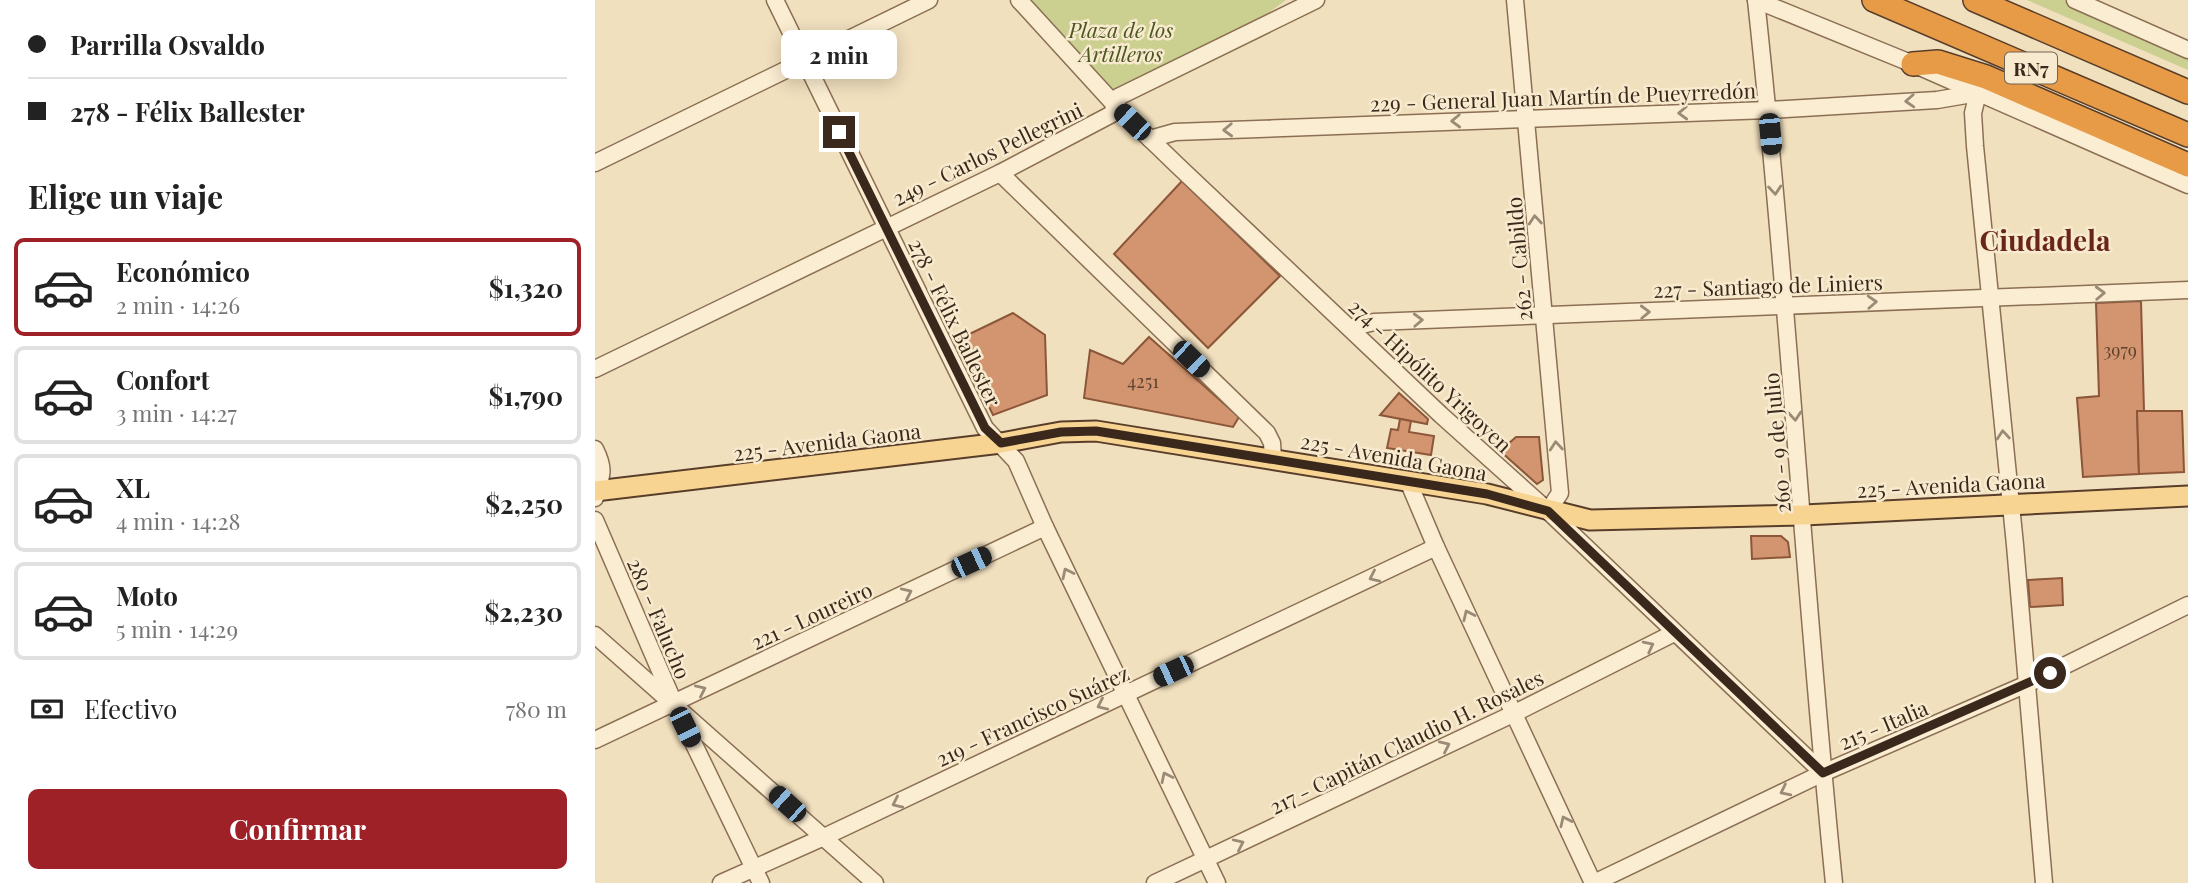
<!DOCTYPE html>
<html lang="es">
<meta charset="utf-8">
<style>
body{margin:0;font-family:"Playfair Display",serif;background:#f2f2f2;color:#222;height:100vh;display:flex;flex-direction:column;font-size:26px;white-space:nowrap}
*{box-sizing:border-box;margin:0}
p{font-size:23px;color:#767676}
.icon{flex:none;width:38px;height:38px;fill:none;stroke:currentColor;stroke-width:2;stroke-linecap:round;stroke-linejoin:round}
.map{position:relative;flex:1;overflow:hidden}
.details{display:flex;flex-direction:column;background:#fff;width:595px}
.details>*{flex:none}
.guide{display:grid;align-content:center;height:154px;padding:0 28px;background:#fff}
.end{position:absolute;width:32px;height:32px;margin:-16px;border:9px solid #39281b;background:#fff;box-shadow:0 0 0 4px #fff}
.from{border-radius:50%}
.bubble{position:absolute;height:49px;border-radius:10px;background:#fff;box-shadow:0 4px 18px #0003;font-size:23px;font-weight:700;line-height:49px;text-align:center}
.car{position:absolute;width:21px;height:42px;margin:-21px -10px;border-radius:9px;box-shadow:0 0 5px 2px #0007;background:linear-gradient(#222 24%,#8ab4d8 0 40%,#222 0 76%,#8ab4d8 0 86%,#222 0)}
.guide b{display:flex;align-items:center;gap:24px;height:66px;font-size:26px}
.guide b+b{border-top:2px solid #e0e0e0}
.guide i{width:18px;height:18px;background:#222}
ul{padding:0;list-style:none}
li{display:flex;align-items:center;gap:21px;height:98px;margin:0 14px 10px;padding:0 14px;border:4px solid #e0e0e0;border-radius:10px}
li div{flex:1}
li b{display:block;font-size:26px}
li em{font-style:normal;font-weight:700}
li.on{border-color:#9e2127}
li>.icon{width:63px;height:63px;stroke-width:1.5}
h2{padding:0 28px;font-size:32px;line-height:84px}
.pay{display:flex;align-items:center;gap:18px;height:77px;padding:0 28px;font-size:26px}
.pay p{margin-inline-start:auto}
.cta{display:flex;gap:14px;margin-top:auto;padding:14px 28px}
.cta a{flex:1;height:80px;border-radius:10px;background:#9e2127;color:#fff;font-size:28px;font-weight:700;line-height:80px;text-align:center}
main{display:flex;flex:1;min-height:0}
.map>svg:first-child{display:block}
</style>
<main>
<section class="details">
<div class="guide">
<b><i class="from"></i>Parrilla Osvaldo</b>
<b><i></i>278 - Félix Ballester</b>
</div>
<h2>Elige un viaje</h2>
<ul>
<li class="on"><svg class="icon" aria-label="car" viewBox="0 0 24 24"><path d="M5 17H2v-5l4-1 3-4h7l3 4 3 1v5h-3M9 17h6M6 11h13"/><circle cx="7" cy="17" r="2"/><circle cx="17" cy="17" r="2"/></svg><div><b>Económico</b><p>2 min · 14:26</p></div><em>$1,320</em></li>
<li><svg class="icon" aria-label="car" viewBox="0 0 24 24"><path d="M5 17H2v-5l4-1 3-4h7l3 4 3 1v5h-3M9 17h6M6 11h13"/><circle cx="7" cy="17" r="2"/><circle cx="17" cy="17" r="2"/></svg><div><b>Confort</b><p>3 min · 14:27</p></div><em>$1,790</em></li>
<li><svg class="icon" aria-label="car" viewBox="0 0 24 24"><path d="M5 17H2v-5l4-1 3-4h7l3 4 3 1v5h-3M9 17h6M6 11h13"/><circle cx="7" cy="17" r="2"/><circle cx="17" cy="17" r="2"/></svg><div><b>XL</b><p>4 min · 14:28</p></div><em>$2,250</em></li>
<li><svg class="icon" aria-label="car" viewBox="0 0 24 24"><path d="M5 17H2v-5l4-1 3-4h7l3 4 3 1v5h-3M9 17h6M6 11h13"/><circle cx="7" cy="17" r="2"/><circle cx="17" cy="17" r="2"/></svg><div><b>Moto</b><p>5 min · 14:29</p></div><em>$2,230</em></li>
</ul>
<div class="pay"><svg class="icon" aria-label="cash" viewBox="0 0 24 24"><path d="M3 7h18v10H3z"/><circle cx="12" cy="12" r="2"/></svg>Efectivo<p>780 m</p></div>
<div class="cta"><a>Confirmar</a></div>
</section>
<div class="map">
<svg width="1593" height="883" viewBox="0 0 1593 883">
<rect width="100%" height="100%" fill="#f1e0be"/>
<g fill="#cbd091">
<path d="M433 0H691L664 20 521 89 514 88Z"/>
<path d="M1432 0H1469L1593 55V70Z"/>
</g>
<g fill="#d29570" stroke="#8c5639" stroke-width="2">
<path d="M587 181 685 276 613 348 519 254Z"/>
<path d="M1546 301 1549 411H1542L1544 474 1488 477 1482 398 1504 396 1501 303Z"/>
<path d="M418 313 450 335 452 395 398 415 362 340Z"/>
<path d="M554 337 644 417 638 427 489 398 495 350 528 364Z"/>
<path d="M804 393 833 419 832 424 785 415Z"/>
<path d="M1542 411H1587L1589 472 1544 474Z"/>
<path d="M805 419 816 421 814 432 839 436 836 455 792 448 796 429 803 430Z"/>
<path d="M921 437H944L948 480 942 484 905 451Z"/>
<path d="M1156 536H1186L1193 542 1195 557 1157 559Z"/>
<path d="M1467 578 1468 605 1435 607 1433 580Z"/>
</g>
<g fill="none" stroke-linecap="round" stroke-linejoin="round">
<defs>
<g id="minor">
<path d="M180 0 390 428 421 461 450 527 622 883"/>
<path d="M424 0 520 105 581 164 846 415 953 511 1228 773"/>
<path d="M920 0 965 493 953 511"/>
<path d="M1161 0C1193 294 1209 589 1239 883"/>
<path d="M1161 0 1318 64 1593 185"/>
<path d="M1480 0 1593 50"/>
<path d="M1383 93 1378 113 1380 146 1420 545 1449 883"/>
<path d="M555 139 580 132 1173 110 1342 100 1383 93"/>
<path d="M0 163 334 0"/>
<path d="M405 173 672 433 677 443 678 458"/>
<path d="M755 328 779 322 1593 290"/>
<path d="M0 369 405 173 517 114 523 97 721 0"/>
<path d="M0 449C11 471 6 476 0 498"/>
<path d="M813 481 841 547 998 883"/>
<path d="M0 520 79 703 166 883"/>
<path d="M0 635 280 883"/>
<path d="M0 740 450 527"/>
<path d="M126 883 229 837 841 547"/>
<path d="M560 883 920 713 1079 633"/>
<path d="M999 883 1228 773 1432 684 1593 605"/>
</g>
<path id="major" d="M0 491 406 443 466 432 501 431 892 494 995 520 1209 515 1593 496"/>
<g id="highway">
<path d="M1279 0 1593 135"/>
<path d="M1380 0 1593 92"/>
<path d="M1318 64 1343 62 1391 77 1593 165"/>
</g>
</defs>
<use href="#minor" stroke="#8b6f55" stroke-width="19"/>
<use href="#major" stroke="#583e2a" stroke-width="23"/>
<use href="#highway" stroke="#583e2a" stroke-width="26"/>
<use href="#minor" stroke="#fbedd1" stroke-width="16"/>
<use href="#major" stroke="#f8d492" stroke-width="19"/>
<use href="#highway" stroke="#e89b47" stroke-width="23"/>
</g>
<defs><path id="oneway-chevron" d="M-2-3.5L2.5 0L-2 3.5" fill="none" stroke-width="1.6" stroke-linecap="round" stroke-linejoin="round" transform="scale(1.75)"/></defs>
<g stroke="#9a8a76">
<use href="#oneway-chevron" transform="translate(1315 101) rotate(177)"/>
<use href="#oneway-chevron" transform="translate(1088 113) rotate(178)"/>
<use href="#oneway-chevron" transform="translate(861 121) rotate(178)"/>
<use href="#oneway-chevron" transform="translate(633 130) rotate(178)"/>
<use href="#oneway-chevron" transform="translate(1180 190) rotate(85)"/>
<use href="#oneway-chevron" transform="translate(940 220) rotate(-95)"/>
<use href="#oneway-chevron" transform="translate(1505 293) rotate(-2)"/>
<use href="#oneway-chevron" transform="translate(1277 302) rotate(-3)"/>
<use href="#oneway-chevron" transform="translate(1050 312) rotate(-2)"/>
<use href="#oneway-chevron" transform="translate(823 320) rotate(-2)"/>
<use href="#oneway-chevron" transform="translate(1200 416) rotate(85)"/>
<use href="#oneway-chevron" transform="translate(1408 435) rotate(-95)"/>
<use href="#oneway-chevron" transform="translate(961 446) rotate(-95)"/>
<use href="#oneway-chevron" transform="translate(472 573) rotate(-116)"/>
<use href="#oneway-chevron" transform="translate(779 577) rotate(155)"/>
<use href="#oneway-chevron" transform="translate(312 593) rotate(-25)"/>
<use href="#oneway-chevron" transform="translate(873 615) rotate(-115)"/>
<use href="#oneway-chevron" transform="translate(1054 646) rotate(-27)"/>
<use href="#oneway-chevron" transform="translate(106 690) rotate(-25)"/>
<use href="#oneway-chevron" transform="translate(507 705) rotate(155)"/>
<use href="#oneway-chevron" transform="translate(850 746) rotate(-25)"/>
<use href="#oneway-chevron" transform="translate(571 777) rotate(-116)"/>
<use href="#oneway-chevron" transform="translate(1190 791) rotate(154)"/>
<use href="#oneway-chevron" transform="translate(302 803) rotate(155)"/>
<use href="#oneway-chevron" transform="translate(970 821) rotate(-115)"/>
<use href="#oneway-chevron" transform="translate(644 844) rotate(-25)"/>
</g>
<g fill="none" stroke-linecap="round" stroke-linejoin="round">
<path stroke="#39281b" stroke-width="9" d="M244 132 390 428 406 443 466 432 501 431 892 494 953 511 1228 773 1455 673"/>
</g>
<g text-anchor="middle" dominant-baseline="central" stroke-width="5" stroke-linejoin="round" paint-order="stroke">
<g font-size="18" fill="#5f4330">
<text x="1525" y="350">3979</text>
<text x="548" y="381">4251</text>
</g>
<rect fill="#f8eace" stroke="#726251" stroke-width="2" x="1410" y="52.5" width="52" height="31" rx="5"/>
<g font-size="19" font-weight="bold" fill="#39281b">
<text x="1436" y="68">RN7</text>
</g>
<g font-size="21" font-style="italic" fill="#4b5720" stroke="#f8eace">
<text x="526" y="29">Plaza de los<tspan x="526" dy="24">Artilleros</tspan></text>
</g>
<g font-size="21" fill="#39281b" stroke="#f8eace">
<text transform="translate(968 96) rotate(-2)">229 - General Juan Martín de Pueyrredón</text>
<text transform="translate(392 153) rotate(-26)">249 - Carlos Pellegrini</text>
<text transform="translate(923 259) rotate(-95)">262 - Cabildo</text>
<text transform="translate(1173 285) rotate(-2)">227 - Santiago de Liniers</text>
<text transform="translate(361 322) rotate(64)">278 - Félix Ballester</text>
<text transform="translate(836 375) rotate(43)">274 - Hipólito Yrigoyen</text>
<text transform="translate(232 441) rotate(-7)">225 - Avenida Gaona</text>
<text transform="translate(1181 443) rotate(-95)">260 - 9 de Julio</text>
<text transform="translate(799 456) rotate(10)">225 - Avenida Gaona</text>
<text transform="translate(1356 484) rotate(-3)">225 - Avenida Gaona</text>
<text transform="translate(216 615) rotate(-25)">221 - Loureiro</text>
<text transform="translate(65 618) rotate(67)">280 - Falucho</text>
<text transform="translate(437 715) rotate(-25)">219 - Francisco Suárez</text>
<text transform="translate(1288 724) rotate(-23)">215 - Italia</text>
<text transform="translate(811 741) rotate(-26)">217 - Capitán Claudio H. Rosales</text>
</g>
<g font-size="28" font-weight="bold" fill="#692517" stroke="#f8eace">
<text x="1450" y="239">Ciudadela</text>
</g>
</g>
</svg>
<i class="end from" style="left:1455px;top:673px"></i>
<i class="end" style="left:244px;top:132px"></i>
<div class="bubble" style="left:186px;top:30px;width:116px">2 min</div>
<i class="car" style="left:537px;top:122px;rotate:314deg"></i>
<i class="car" style="left:1175px;top:134px;rotate:175deg"></i>
<i class="car" style="left:596px;top:359px;rotate:134deg"></i>
<i class="car" style="left:376px;top:562px;rotate:65deg"></i>
<i class="car" style="left:578px;top:671px;rotate:245deg"></i>
<i class="car" style="left:90px;top:727px;rotate:154deg"></i>
<i class="car" style="left:192px;top:804px;rotate:312deg"></i>
</div>
</main>
